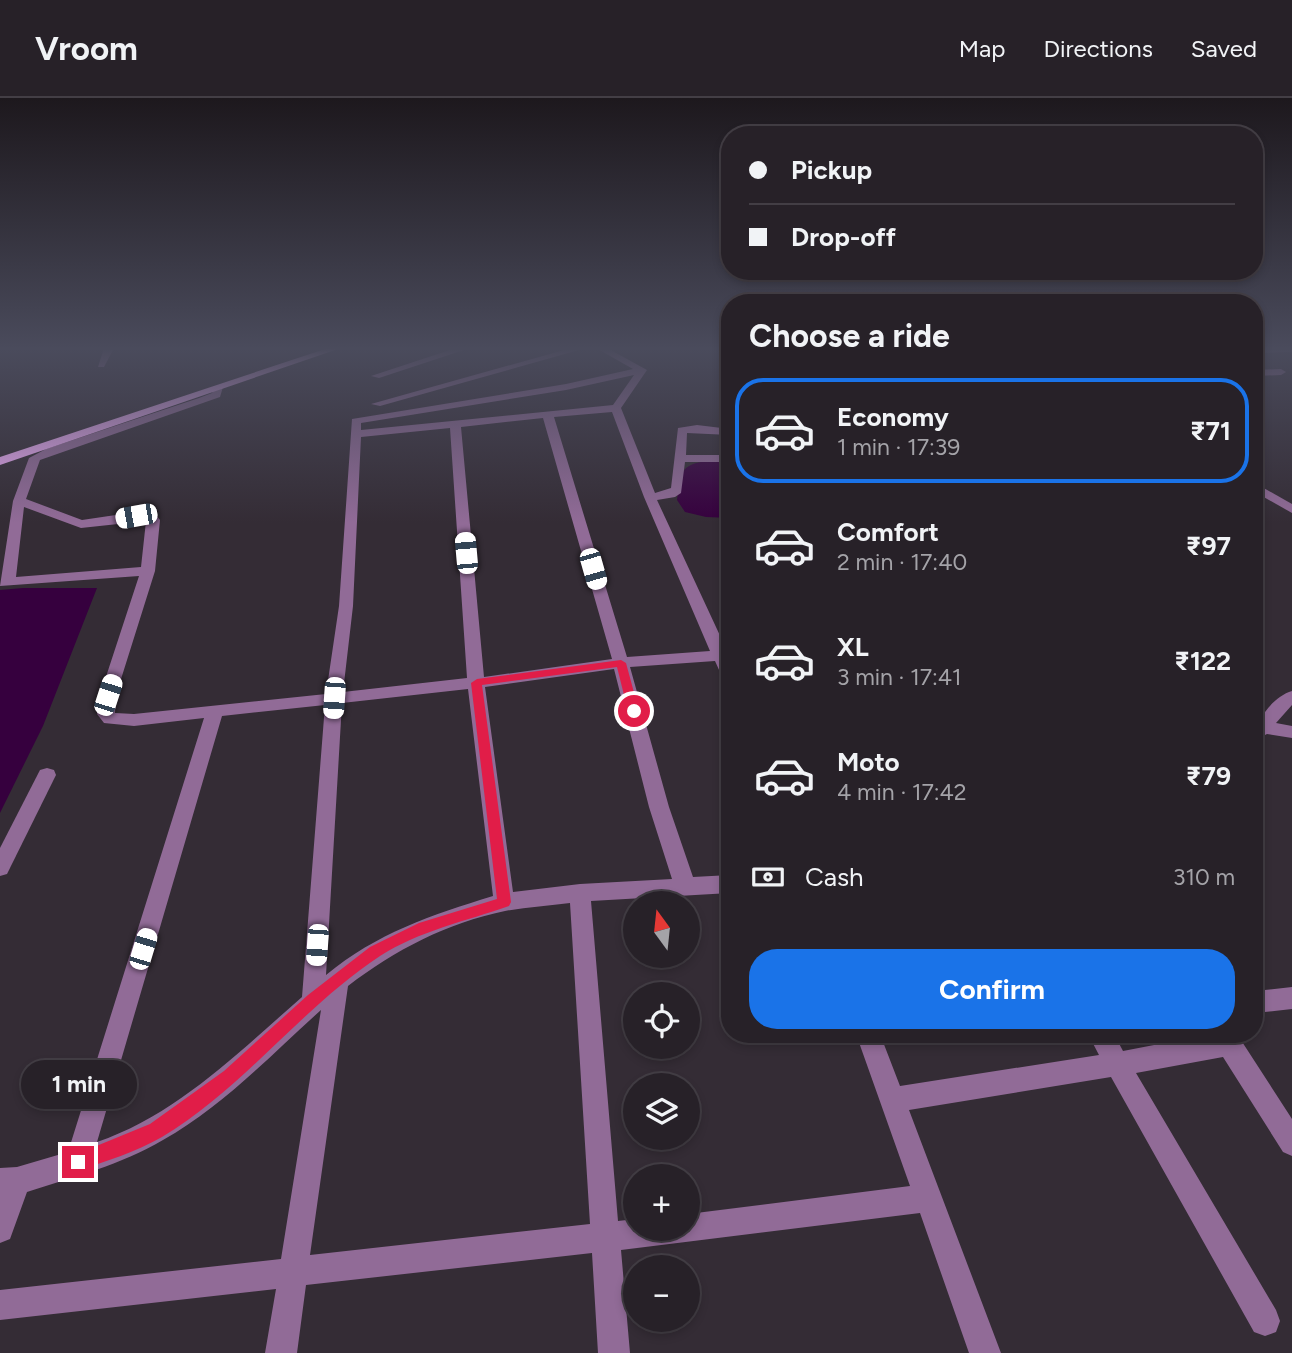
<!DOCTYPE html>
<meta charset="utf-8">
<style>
body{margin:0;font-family:Figtree,sans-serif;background:#2f2930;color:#f1f3f6;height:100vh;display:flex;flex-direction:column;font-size:26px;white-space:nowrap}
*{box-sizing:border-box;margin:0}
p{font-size:23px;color:#a4a3a8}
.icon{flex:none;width:38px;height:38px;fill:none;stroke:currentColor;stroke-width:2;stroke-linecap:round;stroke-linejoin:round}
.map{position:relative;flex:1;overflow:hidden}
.sheet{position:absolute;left:721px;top:196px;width:542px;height:749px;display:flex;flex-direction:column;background:#272128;border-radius:28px;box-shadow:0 4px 10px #0003,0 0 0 2px #433e45}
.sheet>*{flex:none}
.banner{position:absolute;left:721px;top:28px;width:542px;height:154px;border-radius:28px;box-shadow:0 4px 10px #0003,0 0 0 2px #433e45;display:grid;align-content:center;height:154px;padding:0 28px;background:#272128}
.needle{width:46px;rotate:345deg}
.buttons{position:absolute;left:623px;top:793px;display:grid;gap:14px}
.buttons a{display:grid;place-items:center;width:77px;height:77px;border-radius:50%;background:#272128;box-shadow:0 4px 10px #0003,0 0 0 2px #433e45;font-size:35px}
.end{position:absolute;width:32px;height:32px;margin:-16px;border:9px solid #e11d48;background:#fff;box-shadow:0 0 0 4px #fff}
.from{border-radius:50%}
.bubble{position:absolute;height:49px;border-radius:24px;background:#272128;box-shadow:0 4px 10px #0003,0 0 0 2px #433e45;font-size:23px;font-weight:700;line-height:49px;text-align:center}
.car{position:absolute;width:21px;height:42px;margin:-21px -10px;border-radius:9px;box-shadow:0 0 5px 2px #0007;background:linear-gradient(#fff 24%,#345 0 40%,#fff 0 76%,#345 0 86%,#fff 0)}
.banner b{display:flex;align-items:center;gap:24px;height:66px;font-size:26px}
.banner b+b{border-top:2px solid #433e45}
.banner i{width:18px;height:18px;background:#f1f3f6}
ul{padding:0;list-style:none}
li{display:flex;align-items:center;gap:21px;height:105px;margin:0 14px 10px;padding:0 14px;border:4px solid transparent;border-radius:28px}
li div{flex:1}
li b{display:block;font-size:26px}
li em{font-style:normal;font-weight:700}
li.selected{border-color:#1a73e8}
li>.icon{width:63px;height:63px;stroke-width:1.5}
h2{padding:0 28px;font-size:32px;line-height:84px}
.pay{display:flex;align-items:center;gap:18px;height:77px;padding:0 28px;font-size:26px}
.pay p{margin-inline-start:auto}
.button{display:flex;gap:14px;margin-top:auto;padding:14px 28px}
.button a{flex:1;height:80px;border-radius:28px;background:#1a73e8;color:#fff;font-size:28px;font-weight:700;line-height:80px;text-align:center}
header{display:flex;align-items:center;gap:42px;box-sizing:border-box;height:98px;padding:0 35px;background:#272128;border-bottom:2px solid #433e45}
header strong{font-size:33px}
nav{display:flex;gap:38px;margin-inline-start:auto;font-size:24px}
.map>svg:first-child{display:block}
</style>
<header>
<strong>Vroom</strong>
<nav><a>Map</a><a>Directions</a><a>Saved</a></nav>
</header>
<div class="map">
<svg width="1292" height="1255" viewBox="0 0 1292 1255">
<rect width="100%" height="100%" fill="#342c35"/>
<g fill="#36003e">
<path d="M708 363H730V420L706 419 685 414 677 402C681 376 679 366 708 363Z"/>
<path d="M23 490H97L43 628 0 715V492Z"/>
</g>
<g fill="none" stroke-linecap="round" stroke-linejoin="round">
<g fill="#916b97" fill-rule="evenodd">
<path d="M104 250H114L104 269H98Z"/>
<path d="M456 250H470L379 280 371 278Z"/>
<path d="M571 250H586L380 308 371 306Z"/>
<path d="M596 250H607L647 272 621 310 655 395 671 390 678 330 697 327 730 331V337L687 335 686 357H730V364H685L681 395 675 399 657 402 729 557 730 584 724 583 715 563 630 569 669 709 693 779 730 777V795L591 803 618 1123 635 1121V1130H688V1116L910 1088 856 936H880L900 988 1099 957 1088 936H1114L1123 953 1211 936H1237L1292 1021V1058L1283 1054 1223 959 1136 975 1276 1212 1280 1223 1276 1234 1265 1238 1254 1234 1111 979 909 1012 1001 1255H969L920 1115 621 1152 630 1255H598L592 1155 306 1187 297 1255H265L276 1191 0 1222V1192L281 1161 321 912C271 957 222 1009 163 1042 121 1067 73 1079 27 1094L10 1141 0 1145V1070L17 1069 68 1054 204 620 134 628 104 625 97 616 100 597 139 478 0 488 13 403 29 360 46 351 199 300 212 295 215 289H223L220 299 40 362 26 401 82 422 136 414 155 416 160 422 155 473 116 597 115 615 134 616 326 596 339 508 352 321 566 286 633 271ZM634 277 613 307 361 332V325L566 292ZM612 314 644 399 710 553 627 559 554 319ZM543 320 612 561 484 579 461 329ZM450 330 467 580 343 594 353 508 361 339ZM24 409 81 430 146 423 141 469 16 479ZM614 571 649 709 672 781 580 786 513 794 485 589ZM468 591 493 798C431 817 377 835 326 877L342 605ZM325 607 302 899C240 953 177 1017 97 1044L222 618ZM570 805 590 1126 310 1157 348 888C395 852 447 825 505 813 526 809 549 808 570 805Z"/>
<path d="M1255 250H1292V254L1255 255Z"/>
<path d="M1255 272 1281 271 1286 274 1281 277 1255 278Z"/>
<path d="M1255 385 1292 406V415L1255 394Z"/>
<path d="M1292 593V607L1276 625 1292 628V640L1267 636 1255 642C1255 623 1272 599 1292 593Z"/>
<path d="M47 670 54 672 56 677 7 776 0 778V750L40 672Z"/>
<path d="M1292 889V911L1255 915V893Z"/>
</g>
<path fill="#ebabf4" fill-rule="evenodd" d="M328 250H341L0 367V359Z"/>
</g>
<linearGradient id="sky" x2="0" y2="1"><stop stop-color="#1d181d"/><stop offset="0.59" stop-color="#4a4b5c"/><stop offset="1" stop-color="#4a4b5c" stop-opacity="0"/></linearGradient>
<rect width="1292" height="425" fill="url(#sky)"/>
<path fill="#e11d48" d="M621 562 626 565 639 613 634 617 628 613 617 569 482 587 511 804 509 808C466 823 419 833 380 858 301 910 244 990 162 1039 136 1054 106 1063 78 1073L72 1070 69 1064 72 1058 150 1026 224 973 308 897 370 849 419 825 497 801 471 585 477 581Z"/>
</svg>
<div class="buttons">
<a><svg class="needle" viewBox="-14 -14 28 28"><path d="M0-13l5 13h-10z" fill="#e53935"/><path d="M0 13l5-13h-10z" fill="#a4a3a8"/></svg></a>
<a><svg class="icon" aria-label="locate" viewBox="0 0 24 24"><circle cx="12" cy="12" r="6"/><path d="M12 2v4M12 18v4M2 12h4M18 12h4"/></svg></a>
<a><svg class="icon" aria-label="layers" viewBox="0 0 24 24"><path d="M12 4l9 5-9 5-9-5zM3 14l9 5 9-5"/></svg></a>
<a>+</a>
<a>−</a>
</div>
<i class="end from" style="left:634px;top:613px"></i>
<i class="end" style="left:78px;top:1064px"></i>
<div class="bubble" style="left:21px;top:962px;width:116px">1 min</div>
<i class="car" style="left:136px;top:418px;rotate:260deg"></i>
<i class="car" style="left:466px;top:455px;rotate:355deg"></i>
<i class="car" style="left:593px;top:471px;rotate:164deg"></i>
<i class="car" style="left:108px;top:597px;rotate:18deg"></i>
<i class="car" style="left:334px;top:600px;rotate:184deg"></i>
<i class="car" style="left:317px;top:847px;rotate:184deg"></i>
<i class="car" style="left:143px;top:851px;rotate:17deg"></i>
<div class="banner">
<b><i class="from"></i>Pickup</b>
<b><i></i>Drop-off</b>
</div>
<section class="sheet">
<h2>Choose a ride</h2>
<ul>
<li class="selected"><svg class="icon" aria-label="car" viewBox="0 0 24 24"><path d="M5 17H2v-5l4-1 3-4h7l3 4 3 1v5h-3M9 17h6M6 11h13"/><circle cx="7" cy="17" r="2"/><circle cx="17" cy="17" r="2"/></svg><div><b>Economy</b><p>1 min · 17:39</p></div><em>₹71</em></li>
<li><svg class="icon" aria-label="car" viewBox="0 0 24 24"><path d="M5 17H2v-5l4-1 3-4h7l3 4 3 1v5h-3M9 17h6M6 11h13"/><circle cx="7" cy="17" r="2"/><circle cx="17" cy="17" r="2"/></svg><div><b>Comfort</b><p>2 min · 17:40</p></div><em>₹97</em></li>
<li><svg class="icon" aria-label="car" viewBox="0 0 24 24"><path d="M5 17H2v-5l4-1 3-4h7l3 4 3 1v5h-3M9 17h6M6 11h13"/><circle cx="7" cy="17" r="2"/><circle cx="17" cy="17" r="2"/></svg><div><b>XL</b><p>3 min · 17:41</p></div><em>₹122</em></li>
<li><svg class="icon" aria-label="car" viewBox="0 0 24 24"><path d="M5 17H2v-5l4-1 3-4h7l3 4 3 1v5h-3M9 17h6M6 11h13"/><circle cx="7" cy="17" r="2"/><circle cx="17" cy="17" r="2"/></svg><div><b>Moto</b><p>4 min · 17:42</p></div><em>₹79</em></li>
</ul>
<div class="pay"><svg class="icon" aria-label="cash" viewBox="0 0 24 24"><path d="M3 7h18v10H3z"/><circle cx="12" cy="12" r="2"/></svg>Cash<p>310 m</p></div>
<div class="button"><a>Confirm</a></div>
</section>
</div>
